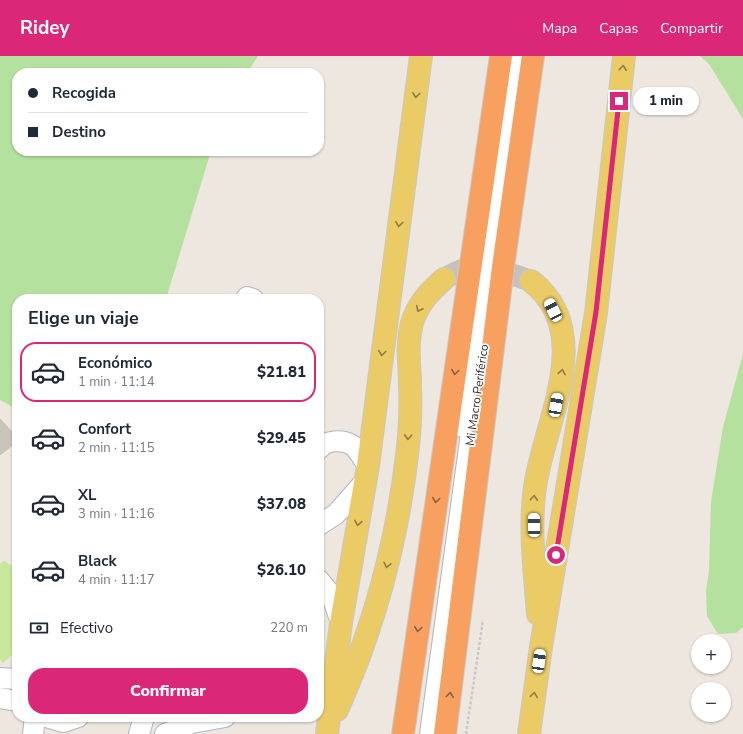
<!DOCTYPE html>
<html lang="es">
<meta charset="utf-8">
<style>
body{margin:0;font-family:"Nunito Sans",sans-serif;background:#f6f6f7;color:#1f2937;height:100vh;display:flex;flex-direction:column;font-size:15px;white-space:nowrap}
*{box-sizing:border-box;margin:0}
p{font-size:13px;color:#747a83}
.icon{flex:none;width:22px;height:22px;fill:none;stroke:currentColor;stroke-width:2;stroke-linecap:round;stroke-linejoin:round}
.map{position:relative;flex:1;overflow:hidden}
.drawer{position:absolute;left:12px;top:238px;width:312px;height:428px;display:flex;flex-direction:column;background:#fff;border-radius:16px;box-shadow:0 1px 3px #0004}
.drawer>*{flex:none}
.top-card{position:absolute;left:12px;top:12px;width:312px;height:88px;border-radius:16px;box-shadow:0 1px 3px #0004;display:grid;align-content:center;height:88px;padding:0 16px;background:#fff}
.tools{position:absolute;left:691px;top:578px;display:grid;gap:8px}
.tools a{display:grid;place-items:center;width:40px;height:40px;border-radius:50%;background:#fff;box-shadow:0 1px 3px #0004;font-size:20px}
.end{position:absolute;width:18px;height:18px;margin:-9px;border:5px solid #db2777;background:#fff;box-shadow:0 0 0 2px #fff}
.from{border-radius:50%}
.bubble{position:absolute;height:28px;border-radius:14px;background:#fff;box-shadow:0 1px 3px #0004;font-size:13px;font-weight:800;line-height:28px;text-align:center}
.car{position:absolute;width:12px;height:24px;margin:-12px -6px;border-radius:5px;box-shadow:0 0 3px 1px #0007;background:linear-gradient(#fff 24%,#345 0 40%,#fff 0 76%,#345 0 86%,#fff 0)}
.top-card b{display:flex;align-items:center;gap:14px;height:38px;font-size:15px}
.top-card b+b{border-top:1px solid #e0e1e3}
.top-card i{width:10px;height:10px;background:#1f2937}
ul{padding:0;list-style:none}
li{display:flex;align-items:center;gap:12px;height:60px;margin:0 8px 6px;padding:0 8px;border:2px solid transparent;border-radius:16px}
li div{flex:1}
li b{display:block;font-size:15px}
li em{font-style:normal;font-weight:800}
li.selected{border-color:#db2777}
li>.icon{width:36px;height:36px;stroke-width:1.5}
h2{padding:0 16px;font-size:18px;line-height:48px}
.pay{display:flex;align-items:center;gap:10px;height:44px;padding:0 16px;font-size:15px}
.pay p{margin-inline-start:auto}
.button{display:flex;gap:8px;margin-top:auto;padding:8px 16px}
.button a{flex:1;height:46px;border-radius:16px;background:#db2777;color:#fff;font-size:16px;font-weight:800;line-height:46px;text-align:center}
header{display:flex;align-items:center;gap:24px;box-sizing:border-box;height:56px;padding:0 20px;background:#db2777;color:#fff}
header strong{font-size:19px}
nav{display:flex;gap:22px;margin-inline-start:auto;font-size:14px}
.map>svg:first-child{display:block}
</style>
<header>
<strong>Ridey</strong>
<nav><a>Mapa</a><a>Capas</a><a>Compartir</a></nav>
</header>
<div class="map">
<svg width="743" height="678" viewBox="0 0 743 678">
<rect width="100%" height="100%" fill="#ede7df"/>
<g fill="#b5e19e">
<path d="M0 0H258L247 17H17V95H211L166 243H17V353L0 344Z"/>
<path d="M700 0H743V63L709 8Z"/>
<path d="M743 298V571L736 577 718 578 707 560 706 535 709 515 711 446 723 371Z"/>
</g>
<path fill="#c7e79b" d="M4 505 17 513V594L3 607 0 603V508Z"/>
<path fill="#c9c5bd" stroke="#c8c3b8" d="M0 363 17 381V386L0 399Z"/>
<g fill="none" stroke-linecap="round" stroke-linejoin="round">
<path stroke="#c6c2bb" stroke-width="22" stroke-dasharray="22 11" stroke-linecap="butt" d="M444 223C449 220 454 217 460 215 480 207 512 218 531 225"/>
<defs>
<g id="minor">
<path d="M246 243 247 241 253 243"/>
<path d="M463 371 479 237 512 0"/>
<path d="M319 393C326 384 342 383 352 389 358 393 363 403 368 410"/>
<path d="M319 469 336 458 366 424"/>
<path d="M319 524 332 540 341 567"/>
<path d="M0 622 17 623"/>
<path d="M0 642 17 645"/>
<path d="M46 661 63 666 78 661"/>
<path d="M33 678 35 661"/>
<path d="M139 678 144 661"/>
<path d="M165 678 192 667 225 661"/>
<path d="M430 678 474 355"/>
</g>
<g id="major">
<path d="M531 225C597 276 544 366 535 431 529 472 535 517 538 558"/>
<path d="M337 654C375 570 398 482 408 391 410 371 411 350 410 330 410 308 406 289 412 267 418 248 429 236 444 223"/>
<path d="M327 678 341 567 368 410 421 0"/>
<path d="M529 678 541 591 596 257 624 0"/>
</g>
<g id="highway">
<path d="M403 678 501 0"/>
<path d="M445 678 503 211 533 0"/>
</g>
</defs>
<use href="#minor" stroke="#b2b5bf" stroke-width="22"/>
<use href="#major" stroke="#c8c8c8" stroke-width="24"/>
<use href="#highway" stroke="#c8c8c8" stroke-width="24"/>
<path stroke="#c8c8c8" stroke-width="2.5" stroke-dasharray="3 2" stroke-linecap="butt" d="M466 678 483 564"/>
<use href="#minor" stroke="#fff" stroke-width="20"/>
<use href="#major" stroke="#ebcb66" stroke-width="22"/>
<use href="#highway" stroke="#f7a060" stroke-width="22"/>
</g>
<defs><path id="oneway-chevron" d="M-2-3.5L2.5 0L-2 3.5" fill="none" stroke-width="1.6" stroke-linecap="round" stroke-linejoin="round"/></defs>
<g stroke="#8c7c49">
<use href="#oneway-chevron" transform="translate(623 12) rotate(-84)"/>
<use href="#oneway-chevron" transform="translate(416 39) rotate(97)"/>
<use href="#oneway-chevron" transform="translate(399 168) rotate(97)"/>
<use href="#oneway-chevron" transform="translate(419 253) rotate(117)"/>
<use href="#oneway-chevron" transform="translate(382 297) rotate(97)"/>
<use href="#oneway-chevron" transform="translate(562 316) rotate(-80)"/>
<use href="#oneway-chevron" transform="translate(408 381) rotate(93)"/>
<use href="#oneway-chevron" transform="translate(534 442) rotate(-87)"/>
<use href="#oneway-chevron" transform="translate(358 467) rotate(100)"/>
<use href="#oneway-chevron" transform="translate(387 509) rotate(103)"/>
<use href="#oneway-chevron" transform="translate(534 639) rotate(-82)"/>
</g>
<g stroke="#876043">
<use href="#oneway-chevron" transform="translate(455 316) rotate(98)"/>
<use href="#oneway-chevron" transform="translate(436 444) rotate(98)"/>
<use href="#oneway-chevron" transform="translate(418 573) rotate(98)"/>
<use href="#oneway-chevron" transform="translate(450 639) rotate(-83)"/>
</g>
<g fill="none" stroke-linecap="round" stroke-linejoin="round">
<path stroke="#db2777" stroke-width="5" d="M556 499 596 256 619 45"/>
</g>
<g text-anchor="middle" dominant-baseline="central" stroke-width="3.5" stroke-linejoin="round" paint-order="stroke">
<g font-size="12" fill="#2c2c2c" stroke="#fff">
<text transform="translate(477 339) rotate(-82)">Mi Macro Periférico</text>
</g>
</g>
</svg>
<div class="tools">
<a>+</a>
<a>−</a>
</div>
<i class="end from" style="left:556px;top:499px"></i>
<i class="end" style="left:619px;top:45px"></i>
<div class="bubble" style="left:633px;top:31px;width:66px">1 min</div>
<i class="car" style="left:553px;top:254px;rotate:334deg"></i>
<i class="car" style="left:556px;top:349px;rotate:10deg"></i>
<i class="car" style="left:534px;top:469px;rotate:359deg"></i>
<i class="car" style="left:539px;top:605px;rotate:8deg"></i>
<div class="top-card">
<b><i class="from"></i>Recogida</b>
<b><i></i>Destino</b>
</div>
<section class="drawer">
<h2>Elige un viaje</h2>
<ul>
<li class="selected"><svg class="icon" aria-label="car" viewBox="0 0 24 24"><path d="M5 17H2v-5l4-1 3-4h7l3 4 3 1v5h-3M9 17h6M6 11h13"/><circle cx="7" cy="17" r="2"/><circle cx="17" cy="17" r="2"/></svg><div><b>Económico</b><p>1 min · 11:14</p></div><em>$21.81</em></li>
<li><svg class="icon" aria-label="car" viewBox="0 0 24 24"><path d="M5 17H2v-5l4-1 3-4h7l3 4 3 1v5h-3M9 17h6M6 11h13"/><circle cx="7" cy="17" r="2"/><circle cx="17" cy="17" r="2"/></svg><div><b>Confort</b><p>2 min · 11:15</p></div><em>$29.45</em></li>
<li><svg class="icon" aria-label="car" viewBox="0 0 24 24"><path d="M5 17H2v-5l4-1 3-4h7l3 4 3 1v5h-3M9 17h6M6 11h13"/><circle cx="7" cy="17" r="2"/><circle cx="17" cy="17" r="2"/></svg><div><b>XL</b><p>3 min · 11:16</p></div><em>$37.08</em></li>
<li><svg class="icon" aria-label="car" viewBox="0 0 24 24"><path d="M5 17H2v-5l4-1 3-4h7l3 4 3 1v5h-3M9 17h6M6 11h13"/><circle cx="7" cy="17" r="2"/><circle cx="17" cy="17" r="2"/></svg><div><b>Black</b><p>4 min · 11:17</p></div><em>$26.10</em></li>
</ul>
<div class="pay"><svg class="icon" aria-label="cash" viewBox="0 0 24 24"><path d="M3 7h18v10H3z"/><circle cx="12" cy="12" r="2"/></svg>Efectivo<p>220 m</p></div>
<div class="button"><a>Confirmar</a></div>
</section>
</div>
